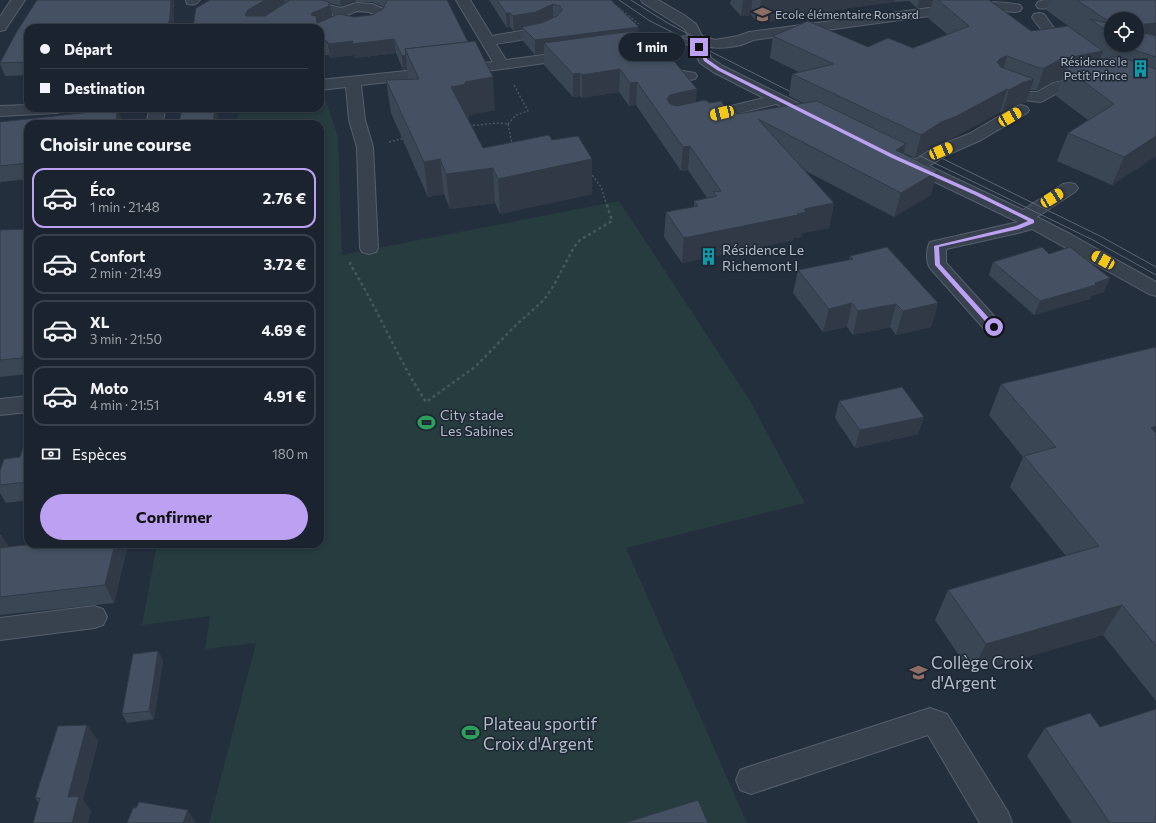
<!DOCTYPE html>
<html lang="fr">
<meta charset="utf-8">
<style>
body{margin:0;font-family:Commissioner,sans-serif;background:#282f3a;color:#f1f3f6;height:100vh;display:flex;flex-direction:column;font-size:15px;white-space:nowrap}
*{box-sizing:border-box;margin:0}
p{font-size:13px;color:#a0a4aa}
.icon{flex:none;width:22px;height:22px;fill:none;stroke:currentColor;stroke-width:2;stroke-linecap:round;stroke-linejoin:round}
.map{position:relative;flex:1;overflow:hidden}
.sheet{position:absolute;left:24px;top:120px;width:300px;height:428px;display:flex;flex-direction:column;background:#1b232e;border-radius:12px;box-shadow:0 2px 6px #0003,0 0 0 1px #39404a}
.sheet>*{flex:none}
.guide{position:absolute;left:24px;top:24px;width:300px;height:88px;border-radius:12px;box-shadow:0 2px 6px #0003,0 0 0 1px #39404a;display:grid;align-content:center;height:88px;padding:0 16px;background:#1b232e}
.controls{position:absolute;left:1104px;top:12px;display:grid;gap:8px}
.controls a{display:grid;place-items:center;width:40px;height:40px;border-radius:50%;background:#1b232e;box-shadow:0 2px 6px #0003,0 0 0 1px #39404a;font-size:20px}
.end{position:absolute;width:18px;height:18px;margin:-9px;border:5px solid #bca0f2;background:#111;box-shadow:0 0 0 2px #111}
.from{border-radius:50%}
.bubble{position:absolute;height:28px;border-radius:14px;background:#1b232e;box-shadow:0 2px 6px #0003,0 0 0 1px #39404a;font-size:13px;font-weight:700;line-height:28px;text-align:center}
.car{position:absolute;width:12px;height:24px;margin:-12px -6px;border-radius:5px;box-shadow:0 0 3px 1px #0007;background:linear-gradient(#f5c518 24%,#345 0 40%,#f5c518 0 76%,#345 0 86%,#f5c518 0)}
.guide b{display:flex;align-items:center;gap:14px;height:38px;font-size:15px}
.guide b+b{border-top:1px solid #39404a}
.guide i{width:10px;height:10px;background:#f1f3f6}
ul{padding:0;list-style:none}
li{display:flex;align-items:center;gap:12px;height:60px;margin:0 8px 6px;padding:0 8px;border:2px solid #39404a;border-radius:12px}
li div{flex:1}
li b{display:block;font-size:15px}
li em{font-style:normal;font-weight:700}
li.on{border-color:#bca0f2}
li>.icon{width:36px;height:36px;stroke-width:1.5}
h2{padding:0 16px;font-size:18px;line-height:48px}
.pay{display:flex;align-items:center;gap:10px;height:44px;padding:0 16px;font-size:15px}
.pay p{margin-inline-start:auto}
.cta{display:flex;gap:8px;margin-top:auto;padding:8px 16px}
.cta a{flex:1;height:46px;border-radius:24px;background:#bca0f2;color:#111;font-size:16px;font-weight:700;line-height:46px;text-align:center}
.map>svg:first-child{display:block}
</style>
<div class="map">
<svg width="1156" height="823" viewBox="0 0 1156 823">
<rect width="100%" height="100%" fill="#242f3e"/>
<path fill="#263c3f" d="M324 95 338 137 342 255 619 201 749 399 805 503 626 548 747 823H209L256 643 205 649 210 616 142 625 157 544H320V124H237L240 108H320V96Z"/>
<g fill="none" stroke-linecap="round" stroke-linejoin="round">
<defs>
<g id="minor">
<path d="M11 0H25L5 30 0 31V17Z"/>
<path d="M186 0H200C196 5 193 5 187 4Z"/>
<path d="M285 0H309L341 8 356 3 372 4 386 10 388 13C381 32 344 36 332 19L333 14 287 3ZM357 11 369 12 374 14C368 23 354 23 346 18L347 15Z"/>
<path d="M456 0H470L492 36 537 28 550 22 555 23 557 26C548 38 511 41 496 44L506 60 573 51 578 52 580 55 578 58 573 59 502 69 361 85 365 120 373 147 378 248 376 252 369 254 362 252 360 248 357 147 349 120 346 87 320 90V80L493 62Z"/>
<path d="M641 0H658L684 15 696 24 702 36 715 40 738 36 749 32 959 4C979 3 1000 0 1020 5L1022 8 1020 11 1015 12 987 10 959 12 753 40C740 47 720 50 706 46L711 58 723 66 824 116 826 119 824 122 818 124 812 122 776 104 704 122 698 120 696 117 698 114 764 98 713 72 700 63 691 44 619 52 614 51 612 48 614 45 619 44 688 36 685 29 643 3Z"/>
<path d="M1044 0H1064C1059 6 1045 10 1038 8L1036 5 1038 2Z"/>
<path d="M1039 13 1044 14 1053 27 1076 44 1078 47 1076 50C1060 54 1040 29 1032 17L1034 14Z"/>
<path d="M658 63 671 69 695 73 697 76 695 79C682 82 659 79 651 67L653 64Z"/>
<path d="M1089 75 1094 77 1097 80 1094 83 1063 90 1045 100 1040 102 1024 100 997 89 994 86 997 83 1002 81 1031 92H1037L1053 83Z"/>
<path d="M28 105V108H65L63 111 57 113 0 116V106Z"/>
<path d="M1021 105 1027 107 1029 110 1027 113 981 140 947 155 929 166 1023 210 1063 184 1069 183 1075 184 1078 188 1075 192 1037 217 1072 235 1156 282V296L1149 294 1032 229 1018 233 946 249V263L1004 327 1001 332 994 334 987 332 930 268C926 262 926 249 930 242L1018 222 904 167 902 163 904 159 910 158 916 159 935 147 969 134 1015 107Z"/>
<path d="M87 108H103L98 124H82Z"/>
<path d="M150 108H166L162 124H146Z"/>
<path d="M28 396V412L0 415V399Z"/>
<path d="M94 606 103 609 107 617 103 625 94 628 0 640V618Z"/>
<path d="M930 708 947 714 1008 812 1012 823H980L928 735 751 794 740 790 736 780 740 770 751 766Z"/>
</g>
</defs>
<use href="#minor" stroke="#565f6c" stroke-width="2"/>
<g stroke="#44595c" stroke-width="1.5" stroke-dasharray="2 2" stroke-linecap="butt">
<path d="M619 8 639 24"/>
<path d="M508 124 512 144"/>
<path d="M508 124 516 115 528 111 514 85"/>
<path d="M469 126 497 123 508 124"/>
<path d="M389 142 405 138"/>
<path d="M590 172 601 187 606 203"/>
</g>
<path stroke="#44595c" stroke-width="2.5" stroke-dasharray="3 3" stroke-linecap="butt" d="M351 262 350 264C378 309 397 358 426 402L475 367 514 327 544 300 554 285 574 247 580 240 612 221 606 202"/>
<use href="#minor" fill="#38414e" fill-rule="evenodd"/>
<g stroke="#5a6575" stroke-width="1">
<path d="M619 0 650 21 799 96"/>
<path d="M631 0 666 22 705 43"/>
<path d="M917 146 1102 237 1156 267"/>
<path d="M910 151 1093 240 1156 275"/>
</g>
</g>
<g fill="#3b4654" fill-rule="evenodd">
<path d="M210 0H285L286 3 290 0H447L495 110 469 115V117L467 118 483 148 552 140 592 194 500 214 495 203 450 209 444 194 428 197 391 113 386 80 408 79 407 69 403 70 396 53 355 58 354 55 330 58 329 55H320V28ZM356 2H372L384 7 383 9 372 15 354 17H332L330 3 341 6Z"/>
<path d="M489 0H611L638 36 696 102 710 103 725 106 737 114 803 103 789 96 792 74 799 72 770 58 773 36 868 47 913 48 948 35 928 18 931 6 917 8 909 1 894 2 834 10 833 13 758 23 751 15 741 16 730 4 731 0H989L1031 31 1084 37 1046 10 1050 0H1156V156L1112 185 1057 161 1068 133 1088 120 1056 96 1062 80 1053 82 1037 90H1030L1026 102 1014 106 1002 113 1000 112 949 140 934 146 915 158 904 153V154L931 195 894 217 802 169 834 203 829 228 802 233V237L794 238V240L682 263 664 237 666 212 694 207V201L707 198 688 170 681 171 636 105 629 106 619 92 582 98 580 96 573 97 544 65V53L535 55 523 41V29L514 31 510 27 507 28ZM1111 19 1137 45H1111Z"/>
<path d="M28 28V75L5 76 0 64V62Z"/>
<path d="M0 122 28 124V179L1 182 0 184Z"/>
<path d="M28 229V374L0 377V230Z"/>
<path d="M1049 254 1104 292 1091 296 1090 299 1034 315 989 275 993 262Z"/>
<path d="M850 256 938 303 931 327 896 335 890 327 853 335 847 327 823 332 793 293 798 270 849 260Z"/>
<path d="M1156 347V701L1103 635 971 673 935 620 948 590 1066 556 1010 487 1023 457 989 415 1001 384Z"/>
<path d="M839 401 924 417 918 434 855 448 835 418Z"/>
<path d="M28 447V500L6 503 0 493V485Z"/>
<path d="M0 535H1L9 547 128 544 114 603 0 615Z"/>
<path d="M158 651 163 660 154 719 127 723 122 714Z"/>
<path d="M87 725 98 741 83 800 91 811 38 802 35 798Z"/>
<path d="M1100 727 1156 823H1072L1027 756 1045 728Z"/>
</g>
<g fill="#303945">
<path d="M171 0H174V28H167Z"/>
<path d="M265 0H285L286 3 251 24 245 15 248 10Z"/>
<path d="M340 0H356V2L341 6Z"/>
<path d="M743 0H752L751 15 741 16Z"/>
<path d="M761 0H895L894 2 834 10 833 13 758 23Z"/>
<path d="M919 0H933L931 6 917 8Z"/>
<path d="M329 2 332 15V19L318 25 311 15 312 13Z"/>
<path d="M553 4V19L537 27H522L523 29 514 31 513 16Z"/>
<path d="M506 13H510V27L507 28Z"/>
<path d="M1156 23V47L1134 50 1137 45V25Z"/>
<path d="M639 27 638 41 544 43V53L535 55V40Z"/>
<path d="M394 39 396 53 355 58 354 55 330 58 328 44 353 41Z"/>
<path d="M1103 51 1094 73 1066 68 1062 80 1053 82 1037 90 1044 68 1061 59Z"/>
<path d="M406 55 407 69 403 70 402 56Z"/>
<path d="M1007 56 1001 79 997 62 1001 58Z"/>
<path d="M620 69 619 92 582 98V75Z"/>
<path d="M580 73V96L573 97V74Z"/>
<path d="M493 77 495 110 469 115V117L454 120 451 87 465 82Z"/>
<path d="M1034 79 1026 102 1014 106 1002 113 1009 90 1022 83Z"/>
<path d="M637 82 636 105 629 106 630 83Z"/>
<path d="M697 89 695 112 669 119 667 99 670 95Z"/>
<path d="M1007 89 1000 112 949 140 934 146 915 158 921 135 941 122Z"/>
<path d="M215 108H216L218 116 217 124H213Z"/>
<path d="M118 109 123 124H115Z"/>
<path d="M1156 136V156L1112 185 1124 157Z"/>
<path d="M906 144 900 168 896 150Z"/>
<path d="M690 146 688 170 681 171 683 147Z"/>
<path d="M440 159 444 194 428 197 424 162Z"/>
<path d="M592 159V194L500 214 498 179Z"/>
<path d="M493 168 495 203 450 209 446 174Z"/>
<path d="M938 171 931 195 894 217 901 193Z"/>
<path d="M834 203 829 228 802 233V237L794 238V240L682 263 684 238 804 209Z"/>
<path d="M1110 278 1104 292 1091 296 1090 299 1034 315 1040 301Z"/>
<path d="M852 303 847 327 823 332 829 309Z"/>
<path d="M938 303 931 327 896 335 903 311Z"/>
<path d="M896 304 890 327 853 335 858 311Z"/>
<path d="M25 347H28V370L22 358Z"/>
<path d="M924 417 918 434 855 448 860 430Z"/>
<path d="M1156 426V452L1151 428Z"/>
<path d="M1 535 12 552H0V540Z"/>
<path d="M115 544H128L114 603 105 585Z"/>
<path d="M1122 605 1103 635 971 673 986 644Z"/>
<path d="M158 651 163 660 154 719 149 711Z"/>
<path d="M87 725 98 741 83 800 91 811 88 823H72L68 797Z"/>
<path d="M188 810 196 823H183Z"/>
</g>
<g fill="#455162" stroke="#303945">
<path d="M37 0H171L170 18 167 28H28V62L0 63 16 33Z"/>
<path d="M210 0H265L248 10 245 15 247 16H265L290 0H322L329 2V6L312 13 311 15 316 16 317 23 339 14 354 17 372 15 383 9 387 0H447L468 42 405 49 406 55 402 56 394 39 352 44 353 41 328 44 327 41H320V28H193L196 8Z"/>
<path d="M497 0H611L639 27 535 40 522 27 541 23 557 16 562 10 560 6 553 4 536 12 513 16 510 13H506Z"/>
<path d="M938 0H989L1031 31 1068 26 1103 51 1061 59 1044 68H1039L1007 56 1001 58 997 62 1001 67 1034 79 1022 83 1009 90 1007 89 955 117 941 122 921 135 792 74 834 64 773 36 808 21 868 47 888 38 913 48 969 26Z"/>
<path d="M1077 0H1156V23L1137 25V19H1111V23Z"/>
<path d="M1090 19 1111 24V34Z"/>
<path d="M633 31 651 48 669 55 697 89 670 95 667 99 670 104 677 106 705 100 710 103 721 101 725 106 730 105 737 114 817 101 906 144 896 150 938 171 901 193 758 119 834 203 804 209 806 212 797 214 798 215 684 238 666 212 698 206 694 201 717 196 713 192 721 191 690 146 683 147 637 82 630 83 620 69 582 75 580 73 573 74 544 43Z"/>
<path d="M1137 31 1156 36V57L1134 50 1127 45H1137Z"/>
<path d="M475 41 493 77 465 82 466 84 451 87 483 148 549 135 552 140 578 136 592 159 498 179 493 168 446 174 440 159 424 162 386 80 419 79 405 49Z"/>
<path d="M1118 56 1156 69V136L1124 157 1068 133 1114 104 1066 68 1073 64Z"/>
<path d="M182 108H215L213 124H179Z"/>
<path d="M118 109 115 124H28V163L0 166V122Z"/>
<path d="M28 229V347H25L22 358 0 360V230Z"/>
<path d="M887 247 938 303 903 311 896 304 858 311 852 303 829 309 798 270 853 259 850 256Z"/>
<path d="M1042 247 1049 254 1070 247 1110 278 1095 283 1096 285 1040 301 993 262Z"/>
<path d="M1156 347V426L1151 428 1156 433V646L1122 605 986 644 948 590 1099 546 1024 456 1056 447 1001 384Z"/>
<path d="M902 387 924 417 860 430 839 401Z"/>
<path d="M23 447H28V482L0 485V471L4 459 20 457Z"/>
<path d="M32 544H115L105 585 0 597V548Z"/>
<path d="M158 651 149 711 122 714 133 654Z"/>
<path d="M1156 709V823H1110L1045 728 1090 713 1100 727Z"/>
<path d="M87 725 68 797 79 796 72 823H33L40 798H35L58 726Z"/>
<path d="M698 800 708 823H624Z"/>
<path d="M139 802 188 810 183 823H127L133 808H136Z"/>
</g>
<path fill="#bca0f2" d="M698 46H701L707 59 720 68 896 156 979 193 1034 220V223L1019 229 939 247 940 264 996 326V329H992L935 265 934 246 1016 226 1028 221 975 195 892 158 717 70 704 61Z"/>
<defs>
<symbol id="school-bare" viewBox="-9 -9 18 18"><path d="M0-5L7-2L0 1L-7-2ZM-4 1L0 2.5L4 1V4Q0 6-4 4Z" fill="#8d6e63" stroke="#1d2633" stroke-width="2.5" paint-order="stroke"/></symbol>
<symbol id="building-bare" viewBox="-9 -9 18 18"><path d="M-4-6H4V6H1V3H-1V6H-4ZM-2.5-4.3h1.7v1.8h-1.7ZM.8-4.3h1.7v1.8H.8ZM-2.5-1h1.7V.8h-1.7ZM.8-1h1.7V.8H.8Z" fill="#0f9aa8" stroke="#1d2633" stroke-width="2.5" paint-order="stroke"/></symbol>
<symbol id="stadium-bare" viewBox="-9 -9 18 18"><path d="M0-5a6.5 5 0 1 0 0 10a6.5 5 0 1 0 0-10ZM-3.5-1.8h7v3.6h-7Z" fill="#2e9e5b" stroke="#1d2633" stroke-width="2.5" paint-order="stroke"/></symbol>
</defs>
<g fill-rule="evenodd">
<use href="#school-bare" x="750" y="2" width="25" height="25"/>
<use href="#building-bare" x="1128" y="56" width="25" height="25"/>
<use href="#building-bare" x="696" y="244" width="25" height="25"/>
<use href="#stadium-bare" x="414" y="410" width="25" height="25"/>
<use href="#school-bare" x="906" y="660" width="25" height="25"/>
<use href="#stadium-bare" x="458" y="720" width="25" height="25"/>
</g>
<g text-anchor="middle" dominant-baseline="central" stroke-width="3" stroke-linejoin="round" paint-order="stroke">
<g font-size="12" fill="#b4bcc9" stroke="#1d2633" text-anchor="start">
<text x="775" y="14">Ecole élémentaire Ronsard</text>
<text x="1127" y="61" text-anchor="end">Résidence le<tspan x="1127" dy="14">Petit Prince</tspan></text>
</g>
<g font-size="14" fill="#b4bcc9" stroke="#1d2633" text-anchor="start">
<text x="722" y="249">Résidence Le<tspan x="722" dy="16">Richemont I</tspan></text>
<text x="440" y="414">City stade<tspan x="440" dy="16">Les Sabines</tspan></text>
</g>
<g font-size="17" fill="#b4bcc9" stroke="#1d2633" text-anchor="start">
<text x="931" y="662">Collège Croix<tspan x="931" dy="20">d'Argent</tspan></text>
<text x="483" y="723">Plateau sportif<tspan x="483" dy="20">Croix d'Argent</tspan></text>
</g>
</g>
</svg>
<div class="controls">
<a><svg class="icon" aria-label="locate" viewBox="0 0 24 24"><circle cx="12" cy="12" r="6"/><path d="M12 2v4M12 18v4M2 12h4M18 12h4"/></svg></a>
</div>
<i class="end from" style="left:994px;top:327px"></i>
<i class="end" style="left:699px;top:47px"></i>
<div class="bubble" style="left:619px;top:33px;width:66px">1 min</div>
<i class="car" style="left:722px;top:113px;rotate:257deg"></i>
<i class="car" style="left:1010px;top:117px;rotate:60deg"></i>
<i class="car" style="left:941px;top:151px;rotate:67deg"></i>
<i class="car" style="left:1052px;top:198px;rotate:58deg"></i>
<i class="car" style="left:1103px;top:260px;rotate:299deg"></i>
<div class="guide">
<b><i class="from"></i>Départ</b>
<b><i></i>Destination</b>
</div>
<section class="sheet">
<h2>Choisir une course</h2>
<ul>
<li class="on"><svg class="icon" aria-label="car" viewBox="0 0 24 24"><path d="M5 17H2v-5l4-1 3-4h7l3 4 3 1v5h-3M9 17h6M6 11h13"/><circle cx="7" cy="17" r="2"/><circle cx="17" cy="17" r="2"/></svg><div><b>Éco</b><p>1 min · 21:48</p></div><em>2.76 €</em></li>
<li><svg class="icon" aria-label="car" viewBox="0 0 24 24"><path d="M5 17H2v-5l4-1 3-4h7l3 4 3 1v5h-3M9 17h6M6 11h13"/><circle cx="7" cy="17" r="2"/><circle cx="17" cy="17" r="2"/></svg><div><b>Confort</b><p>2 min · 21:49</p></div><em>3.72 €</em></li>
<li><svg class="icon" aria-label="car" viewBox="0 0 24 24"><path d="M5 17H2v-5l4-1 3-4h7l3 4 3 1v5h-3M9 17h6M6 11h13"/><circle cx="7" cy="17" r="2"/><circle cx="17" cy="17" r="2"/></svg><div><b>XL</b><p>3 min · 21:50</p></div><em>4.69 €</em></li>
<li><svg class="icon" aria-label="car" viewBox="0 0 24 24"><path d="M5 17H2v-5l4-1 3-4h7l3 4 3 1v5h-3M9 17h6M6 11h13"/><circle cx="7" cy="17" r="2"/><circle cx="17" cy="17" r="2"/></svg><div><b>Moto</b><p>4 min · 21:51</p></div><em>4.91 €</em></li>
</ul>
<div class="pay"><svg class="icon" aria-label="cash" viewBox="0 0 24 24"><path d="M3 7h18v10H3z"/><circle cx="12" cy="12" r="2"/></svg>Espèces<p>180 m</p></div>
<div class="cta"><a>Confirmer</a></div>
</section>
</div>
